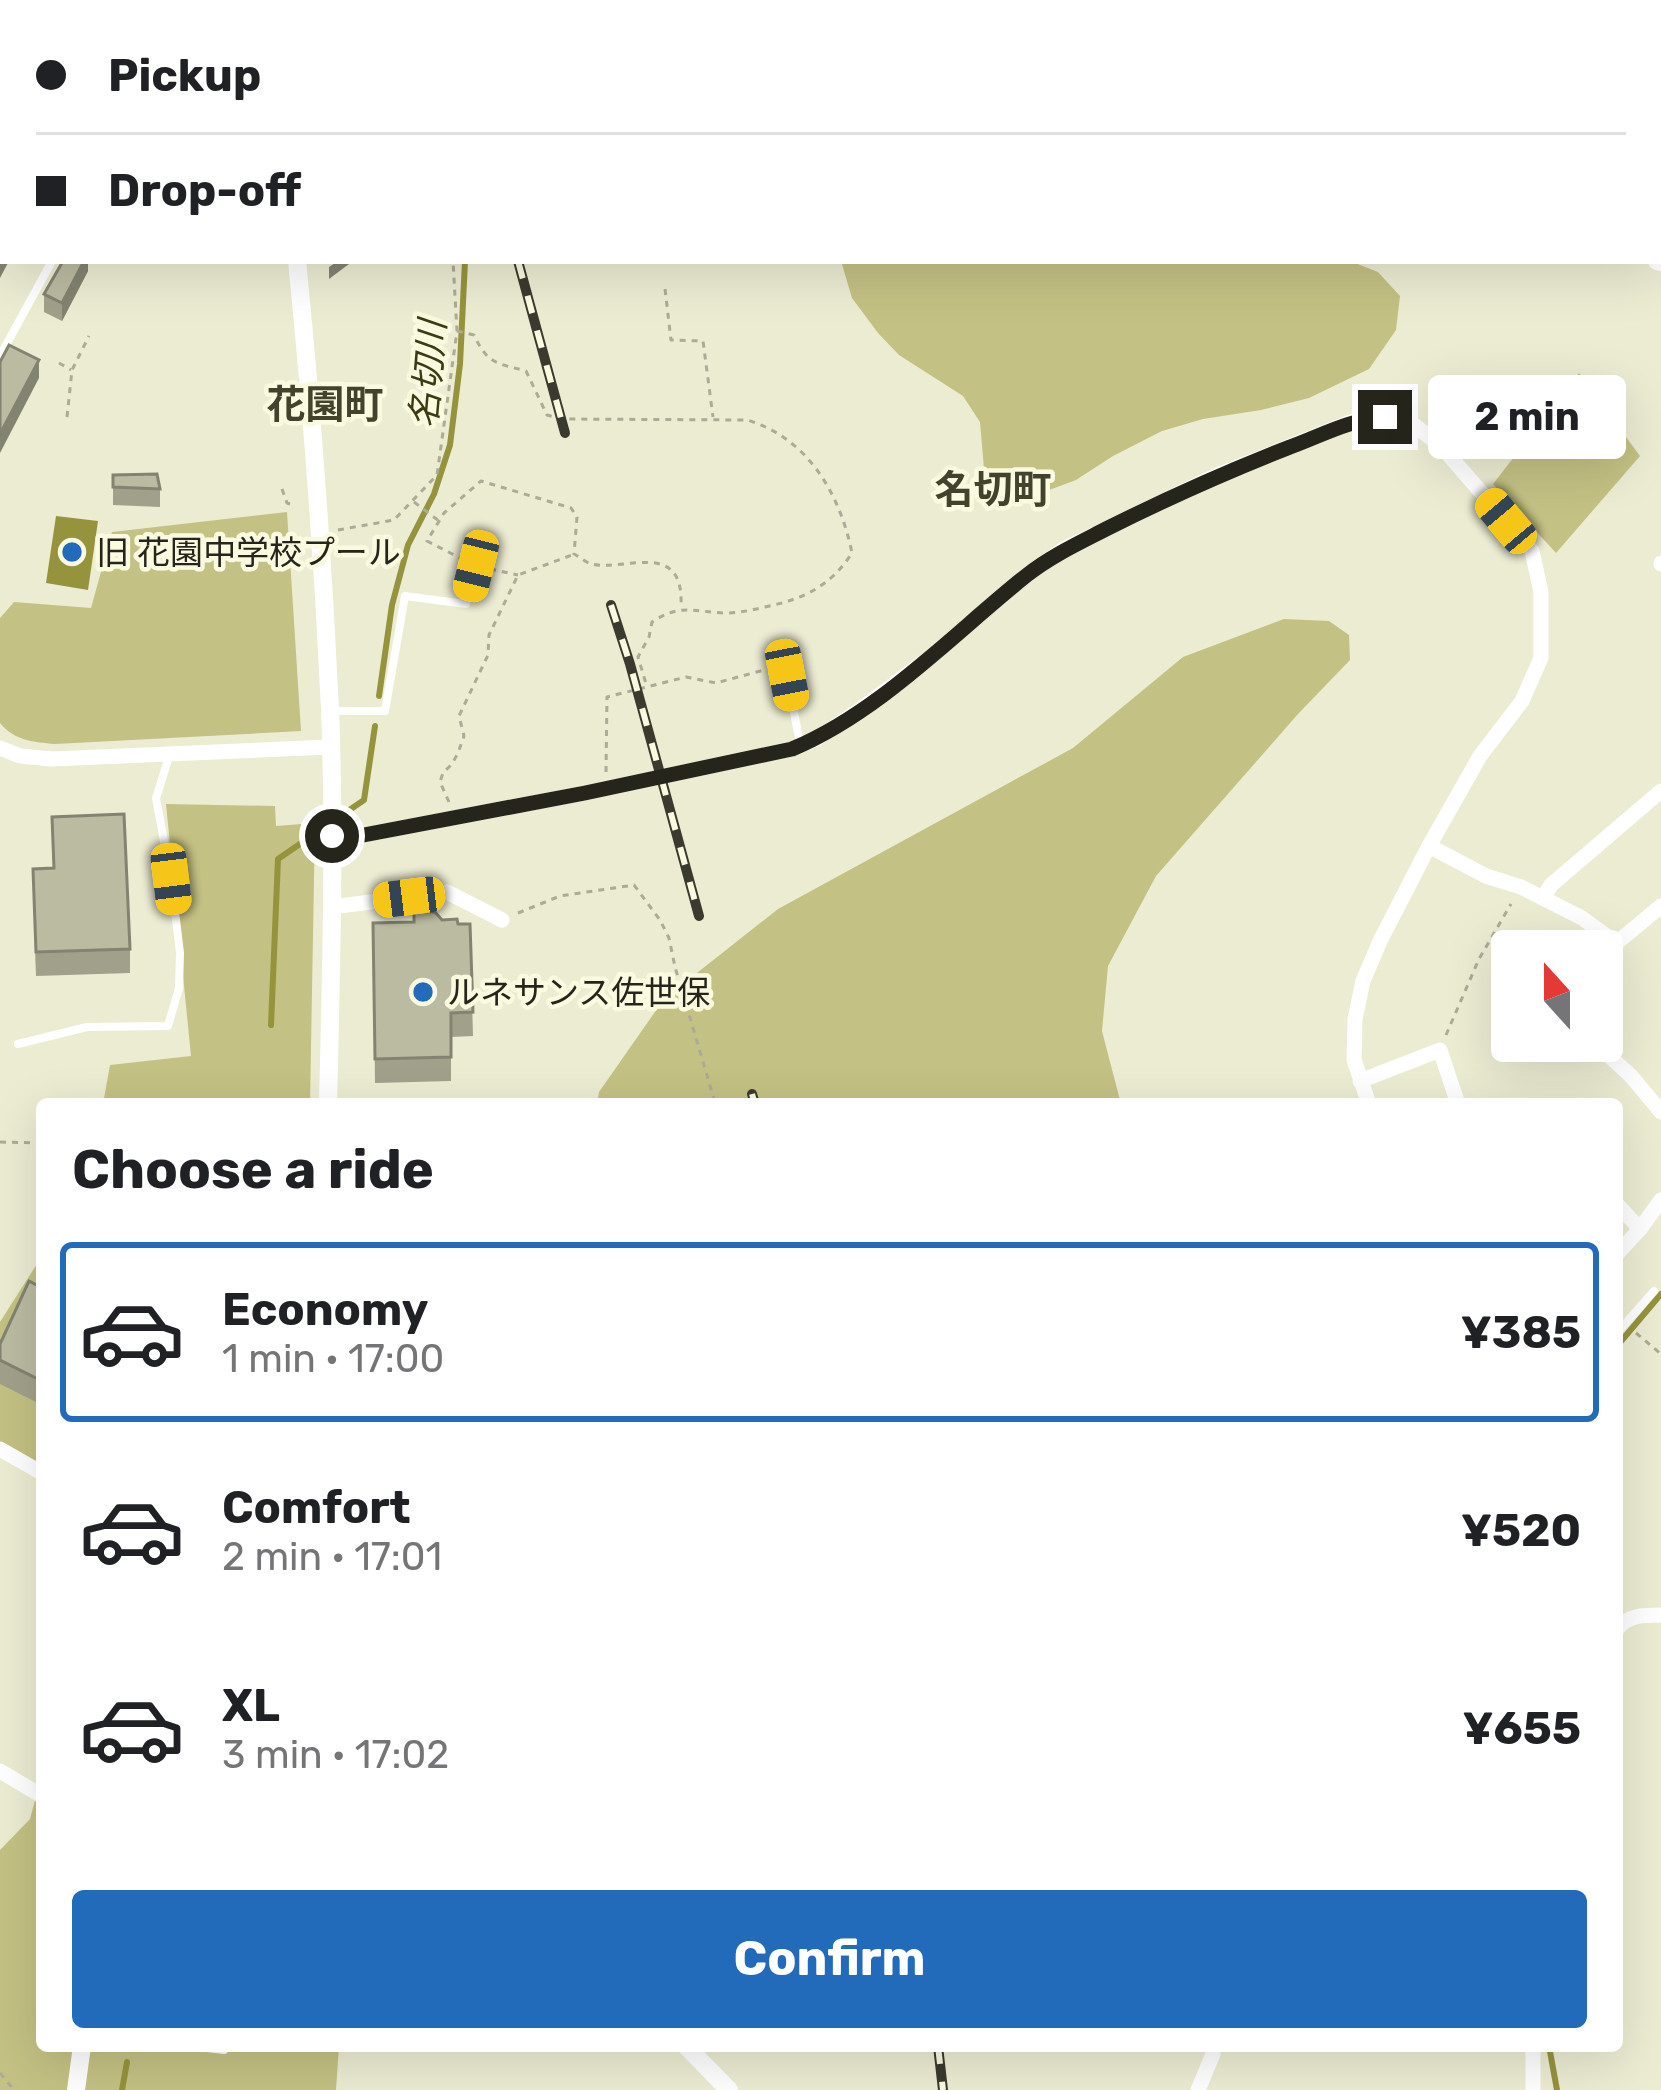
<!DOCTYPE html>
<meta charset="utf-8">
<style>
body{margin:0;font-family:Rubik,"Noto Sans JP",sans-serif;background:#f2f2f2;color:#202124;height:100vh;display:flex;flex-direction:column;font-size:45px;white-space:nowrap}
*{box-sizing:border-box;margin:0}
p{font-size:39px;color:#757577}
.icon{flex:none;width:66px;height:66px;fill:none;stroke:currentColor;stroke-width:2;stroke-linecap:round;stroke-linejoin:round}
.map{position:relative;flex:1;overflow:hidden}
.side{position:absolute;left:36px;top:1098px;width:1587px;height:954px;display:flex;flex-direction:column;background:#fff;border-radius:12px;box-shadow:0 12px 48px #0002}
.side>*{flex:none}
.hud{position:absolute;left:0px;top:0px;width:1662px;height:264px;box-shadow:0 12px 48px #0002;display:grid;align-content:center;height:264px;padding:0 36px;background:#fff}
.needle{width:78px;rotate:339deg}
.buttons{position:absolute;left:1491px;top:930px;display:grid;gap:24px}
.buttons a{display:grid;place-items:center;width:132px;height:132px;border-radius:12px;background:#fff;box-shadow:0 12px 48px #0002;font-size:60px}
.end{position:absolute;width:54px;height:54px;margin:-27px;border:15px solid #26251c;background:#fff;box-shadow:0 0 0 6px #fff}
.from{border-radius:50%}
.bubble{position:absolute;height:84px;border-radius:12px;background:#fff;box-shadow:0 12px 48px #0002;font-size:39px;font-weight:700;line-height:84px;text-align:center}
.car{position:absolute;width:36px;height:72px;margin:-36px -18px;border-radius:15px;box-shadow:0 0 9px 3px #0007;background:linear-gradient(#f5c518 24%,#345 0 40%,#f5c518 0 76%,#345 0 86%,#f5c518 0)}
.hud b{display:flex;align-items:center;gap:42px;height:114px;font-size:45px}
.hud b+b{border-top:3px solid #e0e0e0}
.hud i{width:30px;height:30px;background:#202124}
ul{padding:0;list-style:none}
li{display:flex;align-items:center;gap:36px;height:180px;margin:0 24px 18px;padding:0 12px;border:6px solid transparent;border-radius:12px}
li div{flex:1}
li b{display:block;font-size:45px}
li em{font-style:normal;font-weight:700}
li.on{border-color:#226bbb}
li>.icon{width:108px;height:108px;stroke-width:1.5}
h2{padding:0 36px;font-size:54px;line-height:144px}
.cta{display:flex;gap:24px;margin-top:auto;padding:24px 36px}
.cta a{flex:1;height:138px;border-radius:12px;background:#226bbb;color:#fff;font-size:48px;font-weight:700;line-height:138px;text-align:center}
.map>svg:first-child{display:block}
</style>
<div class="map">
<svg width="1661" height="2090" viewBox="0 0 1661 2090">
<rect width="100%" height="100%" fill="#ececd3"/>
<g fill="#c3c183">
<path d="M841 261H1350L1378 272 1400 296 1396 330 1369 369 1309 398 1261 410 1203 419 1162 431 1113 456 1076 480 1028 498 1000 492 984 469 980 422 963 396 899 355 878 333 852 298Z"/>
<path d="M1579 373 1640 456 1556 553 1493 484Z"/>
<path d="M287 512 301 731 55 744C33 742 15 741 0 723V618L14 602 91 608 112 532Z"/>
<path d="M1284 619 1329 621 1349 635 1350 660 1298 714 1156 876 1108 966 1102 1031 1121 1104H597L599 1092 664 999 778 909 1073 748 1183 657Z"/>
<path d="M166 804 275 806 276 826 315 823 310 1104H103L110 1065 191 1056Z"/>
<path d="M42 1256V1476L0 1456V1322Z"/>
<path d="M42 1774V2046H339L336 2090H0V1850L30 1819Z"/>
</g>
<path fill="#96933d" d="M56 516 98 521 88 590 46 583Z"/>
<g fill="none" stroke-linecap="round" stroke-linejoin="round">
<g stroke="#96933d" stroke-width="6">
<path d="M386 0V3"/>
<path d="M379 696 392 605 408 545 434 494 450 445 460 364 465 261"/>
<path d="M271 1025 278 859 364 800 375 726"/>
<path d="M1617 1346 1661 1294"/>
<path d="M1549 2046 1557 2090"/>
<path d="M122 2090 127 2062"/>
</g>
<g stroke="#abab97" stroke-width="3" stroke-dasharray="6 6" stroke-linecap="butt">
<path d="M234 3V0"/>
<path d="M277 3 279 0"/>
<path d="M665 289 671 340 703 341 713 417"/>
<path d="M457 331 474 335C488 365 497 363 526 371L547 415 562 419 747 420C808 438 840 494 852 553 830 587 803 599 765 607 752 610 739 613 726 613 693 612 681 603 652 622L649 637 638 657 647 687"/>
<path d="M59 363 71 370"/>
<path d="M67 417 72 370 89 336"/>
<path d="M282 489 287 503 293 505"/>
<path d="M414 502 439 521"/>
<path d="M338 530 394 520 437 475 457 331 453 261"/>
<path d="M464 560 427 541 444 513 481 481 571 508 577 517 574 554C580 557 585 562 591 564 625 572 684 538 681 606"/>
<path d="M490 569 518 575"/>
<path d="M606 772 607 697 686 677 716 683 775 667"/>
<path d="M449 802 440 782 443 773 452 764 458 753 464 736 459 716 488 655 489 635 518 575 572 555"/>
<path d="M518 913 560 896 634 885 660 920 669 938 675 967 714 1099"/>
<path d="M1446 1035 1479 959 1511 904"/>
<path d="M0 1142 42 1143"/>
<path d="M1636 1333 1661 1354"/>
<path d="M0 2073 14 2090"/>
</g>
<g stroke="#fff" stroke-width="8">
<path d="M0 15 3 18"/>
<path d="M0 197 3 198"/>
<path d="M0 356 52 261"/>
<path d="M787 675 800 744"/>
<path d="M331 711H385L405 596 466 604 476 566"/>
<path d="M18 1044 87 1027 168 1026 179 988 180 953 171 879 156 798 169 757"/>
<path d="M1617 1333 1654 1291"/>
<path d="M190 2046 224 2050"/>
</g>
<g stroke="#fff" stroke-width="15">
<path d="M962 0 965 3"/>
<path d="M516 3 520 0"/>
<path d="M750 3 753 0"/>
<path d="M1661 564V563"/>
<path d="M0 748 20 756 52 759 330 747"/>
<path d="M332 841 585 793 792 749 816 739 858 711 929 658 1029 573 1064 549 1215 476 1358 419 1385 417 1409 421 1441 446 1532 551 1541 592V658L1522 701 1480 756 1429 846 1380 941 1363 981 1355 1019 1354 1060 1369 1104"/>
<path d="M1429 846 1486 876 1521 887 1582 918 1615 942"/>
<path d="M1543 898 1551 885 1661 791"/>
<path d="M332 907 447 892 502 920"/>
<path d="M1602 955 1661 906"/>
<path d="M1593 1041 1631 1076 1661 1112"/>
<path d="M1360 1081 1440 1050 1458 1104"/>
<path d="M1617 1204 1640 1229"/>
<path d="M1617 1254 1640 1229 1661 1200"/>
<path d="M0 1449 42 1473"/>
<path d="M1617 1629C1628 1615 1643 1615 1661 1615"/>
<path d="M0 1771 42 1796"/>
<path d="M1533 2046V2090"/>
<path d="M1198 2090 1213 2054"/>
</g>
<g stroke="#fff" stroke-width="18">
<path d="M315 3V0"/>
<path d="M1264 3V0"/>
<path d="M1659 225 1661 223"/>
<path d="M297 261C312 410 323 560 330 709 335 841 331 973 328 1104"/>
<path d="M1657 261 1661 262"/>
<path d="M686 2046 729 2090"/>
<path d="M76 2090 82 2046"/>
</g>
<defs>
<g id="rail">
<path d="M424 0 426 3"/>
<path d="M518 261 565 433"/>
<path d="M611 605 630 664 699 916"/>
<path d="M752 1094 755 1104"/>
<path d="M938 2046 943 2090"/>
</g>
</defs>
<use href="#rail" stroke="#3b3a2f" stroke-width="10"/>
<use href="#rail" stroke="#fafae0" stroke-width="6" stroke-dasharray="18" stroke-linecap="butt"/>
</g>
<g fill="#a1a18b">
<path d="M88 261V271L62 321 44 312V294Z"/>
<path d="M113 475 160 489V507L113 505Z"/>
<path d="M52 817 130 949V973L36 976 33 893 53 868Z"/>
<path d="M442 920 458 924H470L473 1036 451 1037V1081L375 1083 373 923Z"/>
<path d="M42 1288V1405L0 1384V1344Z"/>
</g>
<g fill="#838371">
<path d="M3 254V261H9L0 278V260Z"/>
<path d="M84 261H88V271L62 321V303Z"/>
<path d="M338 261H353L329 279V267Z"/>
<path d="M39 360V378L0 453V434Z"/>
</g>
<g fill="#bbbba2" stroke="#838371" stroke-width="3">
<path d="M0 236 3 238V254L0 260Z"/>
<path d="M63 261H84L62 303 44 294Z"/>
<path d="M9 345 39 360 0 434V362Z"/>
<path d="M157 474 160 489 113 487V475Z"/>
<path d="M124 814 130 949 36 952 33 869 54 868 52 817Z"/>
<path d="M414 911 435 912 442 920 457 919 458 924H470L473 1012 451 1013V1057L375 1059 373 923 414 922Z"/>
<path d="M29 1281 42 1288V1381L0 1360V1344Z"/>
</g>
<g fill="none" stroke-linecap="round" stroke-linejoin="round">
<path stroke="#26251c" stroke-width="15" d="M332 836V841L585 793 792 749C880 712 953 634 1027 575 1051 556 1079 543 1106 529 1166 499 1226 472 1290 447 1323 435 1348 420 1385 417"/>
</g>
<g fill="#226bbb" stroke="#fafae0" stroke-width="4.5">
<circle cx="72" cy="552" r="12"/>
<circle cx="423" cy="992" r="12"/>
</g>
<g text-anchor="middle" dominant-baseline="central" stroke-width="9" stroke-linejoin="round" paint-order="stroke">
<g font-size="33" fill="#26251c" stroke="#fafae0" text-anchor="start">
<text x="96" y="552">旧 花園中学校プール</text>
<text x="447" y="992">ルネサンス佐世保</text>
</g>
<g font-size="36" font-style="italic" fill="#3c3b16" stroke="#fafae0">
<text transform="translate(428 374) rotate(-85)">名切川</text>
</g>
<g font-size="39" font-weight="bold" fill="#43422d" stroke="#fafae0">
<text x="325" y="405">花園町</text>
<text x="993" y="490">名切町</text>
</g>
</g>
</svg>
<div class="buttons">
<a><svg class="needle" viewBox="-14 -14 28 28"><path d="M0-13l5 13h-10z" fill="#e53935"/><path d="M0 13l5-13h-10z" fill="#757577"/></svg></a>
</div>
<i class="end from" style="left:332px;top:836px"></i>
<i class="end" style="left:1385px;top:417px"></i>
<div class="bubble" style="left:1428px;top:375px;width:198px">2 min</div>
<i class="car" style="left:1506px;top:521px;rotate:320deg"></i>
<i class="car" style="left:476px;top:566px;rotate:194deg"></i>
<i class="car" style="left:787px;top:675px;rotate:169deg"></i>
<i class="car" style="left:171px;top:879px;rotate:173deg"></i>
<i class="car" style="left:409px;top:897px;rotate:263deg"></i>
<div class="hud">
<b><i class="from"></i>Pickup</b>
<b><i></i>Drop-off</b>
</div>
<section class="side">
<h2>Choose a ride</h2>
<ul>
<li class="on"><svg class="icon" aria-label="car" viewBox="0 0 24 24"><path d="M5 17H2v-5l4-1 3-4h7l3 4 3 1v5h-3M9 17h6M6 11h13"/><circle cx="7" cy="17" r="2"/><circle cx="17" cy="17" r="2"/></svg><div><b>Economy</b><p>1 min · 17:00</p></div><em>¥385</em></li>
<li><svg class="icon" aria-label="car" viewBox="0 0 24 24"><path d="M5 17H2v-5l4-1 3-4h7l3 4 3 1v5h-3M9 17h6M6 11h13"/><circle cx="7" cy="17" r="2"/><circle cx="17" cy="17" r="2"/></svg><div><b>Comfort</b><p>2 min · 17:01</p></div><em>¥520</em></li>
<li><svg class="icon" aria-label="car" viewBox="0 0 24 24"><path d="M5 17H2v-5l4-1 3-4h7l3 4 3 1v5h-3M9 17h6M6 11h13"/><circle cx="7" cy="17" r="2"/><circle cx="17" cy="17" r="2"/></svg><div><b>XL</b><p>3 min · 17:02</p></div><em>¥655</em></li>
</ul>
<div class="cta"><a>Confirm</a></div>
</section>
</div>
